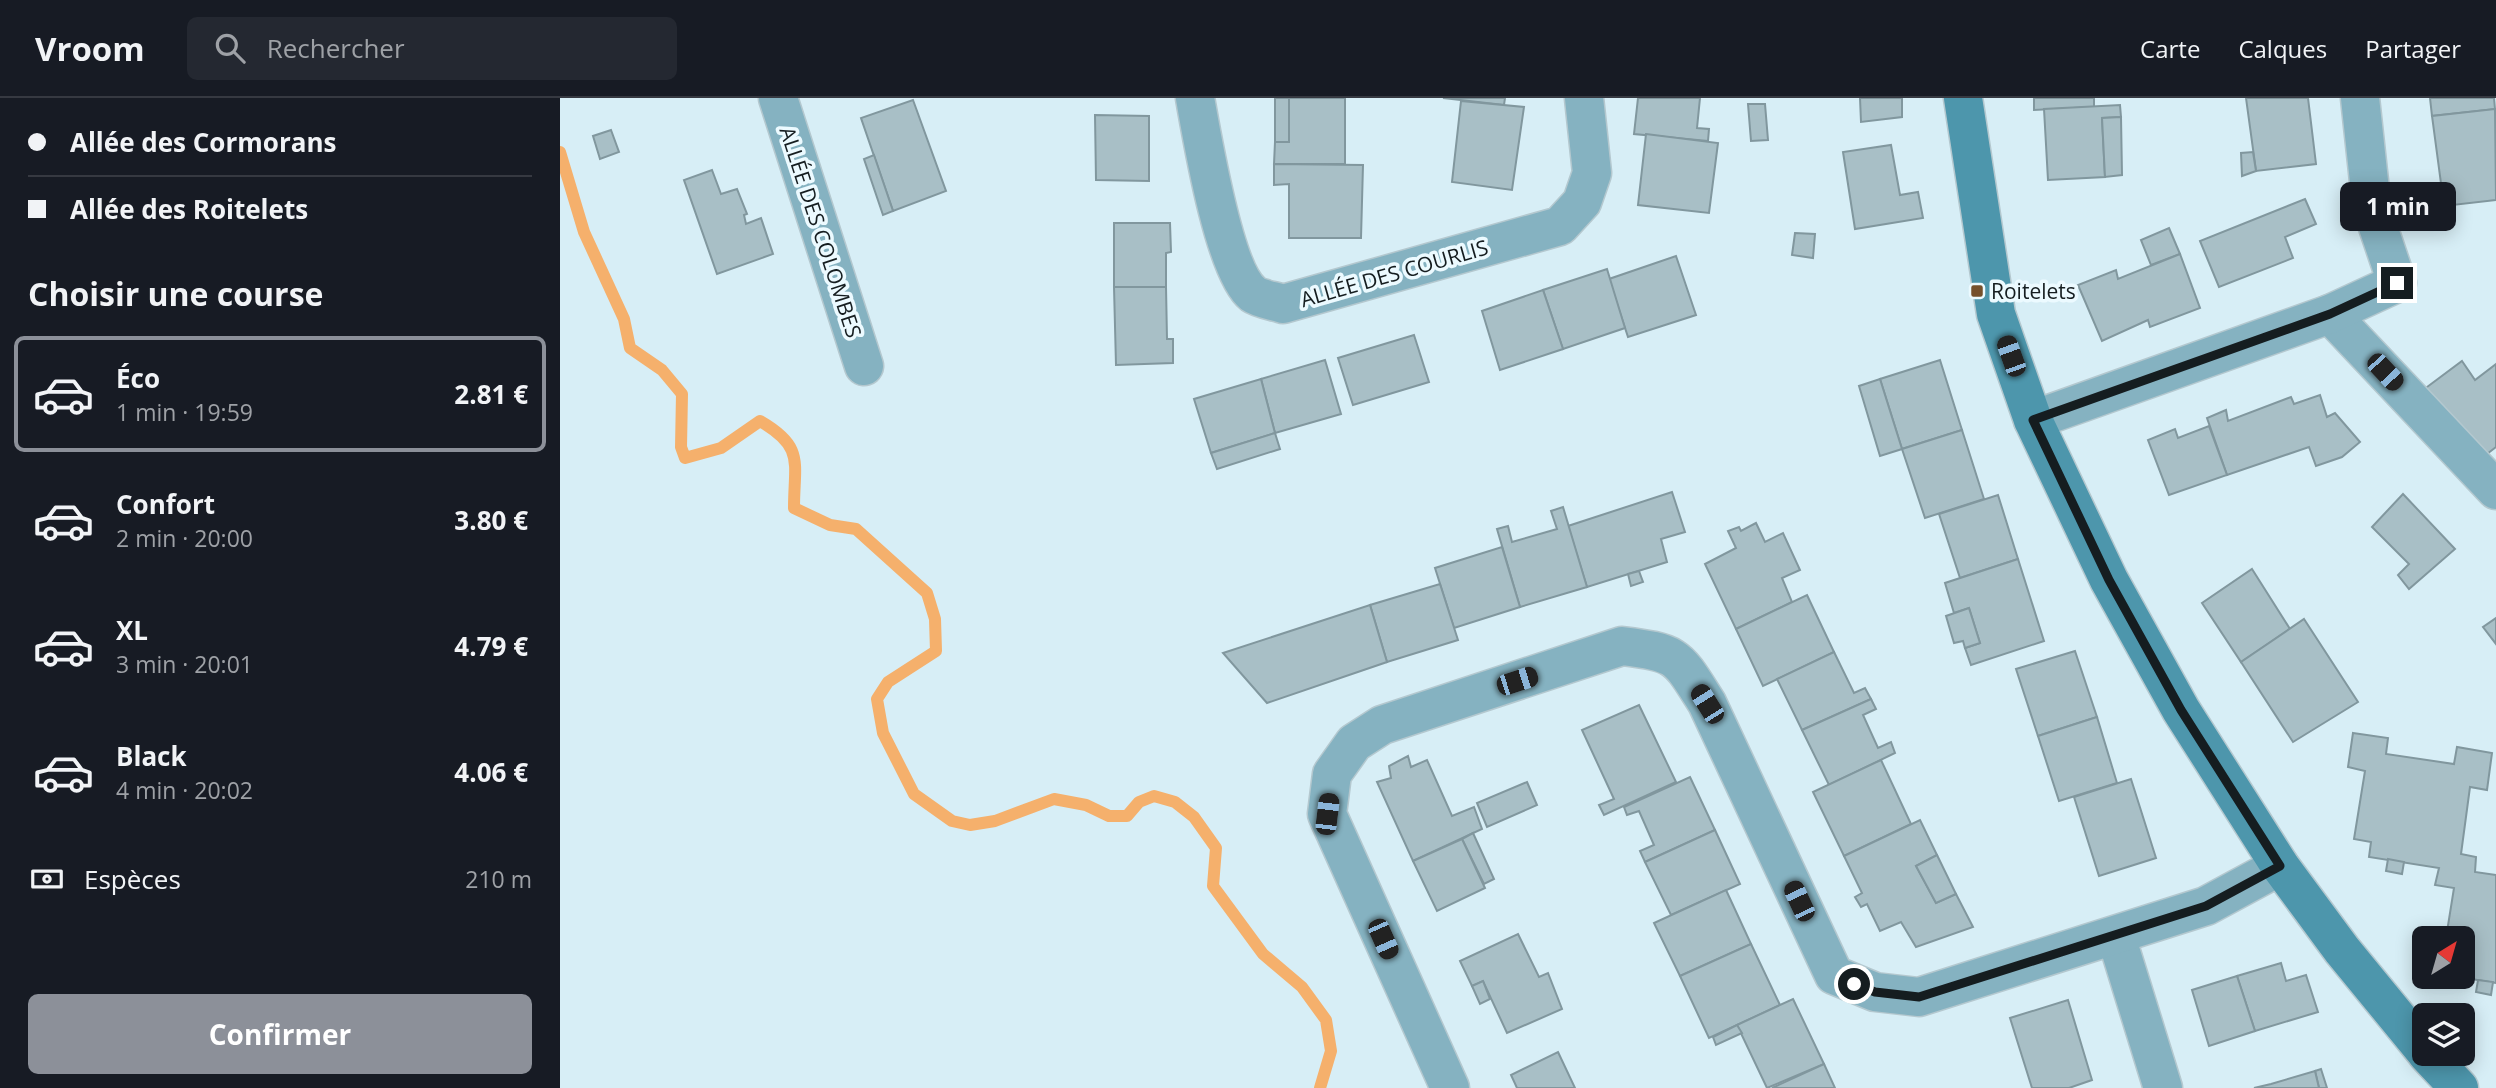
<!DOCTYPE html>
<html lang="fr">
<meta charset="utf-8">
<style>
body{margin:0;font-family:"Open Sans",sans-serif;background:#242831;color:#f1f3f6;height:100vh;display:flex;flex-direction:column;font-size:26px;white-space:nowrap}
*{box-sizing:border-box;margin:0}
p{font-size:23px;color:#9ea1a6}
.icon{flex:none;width:38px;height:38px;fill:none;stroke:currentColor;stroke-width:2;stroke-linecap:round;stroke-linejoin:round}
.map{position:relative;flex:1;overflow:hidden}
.sheet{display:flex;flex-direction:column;background:#171b24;width:560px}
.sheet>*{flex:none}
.banner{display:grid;align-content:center;height:154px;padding:0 28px;background:#171b24}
.needle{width:46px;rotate:37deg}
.controls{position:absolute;left:1852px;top:828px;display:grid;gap:14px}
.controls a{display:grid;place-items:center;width:63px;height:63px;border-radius:10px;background:#171b24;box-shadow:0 4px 18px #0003;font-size:35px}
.end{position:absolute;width:32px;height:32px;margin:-16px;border:9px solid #151d20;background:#fff;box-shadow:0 0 0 4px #fff}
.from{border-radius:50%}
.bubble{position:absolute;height:49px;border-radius:10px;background:#171b24;box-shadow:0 4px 18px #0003;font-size:23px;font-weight:700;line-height:49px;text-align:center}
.car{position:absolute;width:21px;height:42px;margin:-21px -10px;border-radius:9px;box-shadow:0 0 5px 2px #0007;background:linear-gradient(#222 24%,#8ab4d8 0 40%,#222 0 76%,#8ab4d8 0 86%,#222 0)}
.banner b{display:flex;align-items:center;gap:24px;height:66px;font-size:26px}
.banner b+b{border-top:2px solid #363941}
.banner i{width:18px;height:18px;background:#f1f3f6}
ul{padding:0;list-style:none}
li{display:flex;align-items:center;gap:21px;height:116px;margin:0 14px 10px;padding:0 14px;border:4px solid transparent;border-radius:10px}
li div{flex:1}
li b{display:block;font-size:26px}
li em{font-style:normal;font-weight:700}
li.current{border-color:#8c9099}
li>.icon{width:63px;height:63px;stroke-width:1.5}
h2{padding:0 28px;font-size:32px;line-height:84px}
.pay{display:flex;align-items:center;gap:18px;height:77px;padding:0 28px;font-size:26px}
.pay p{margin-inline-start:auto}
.cta{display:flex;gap:14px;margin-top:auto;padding:14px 28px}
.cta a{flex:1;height:80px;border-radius:10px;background:#8c9099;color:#fff;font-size:28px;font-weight:700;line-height:80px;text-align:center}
header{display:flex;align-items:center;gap:42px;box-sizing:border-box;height:98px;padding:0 35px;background:#171b24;border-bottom:2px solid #363941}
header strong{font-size:33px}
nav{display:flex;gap:38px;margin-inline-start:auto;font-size:24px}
.search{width:490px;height:63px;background:#242831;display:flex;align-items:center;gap:18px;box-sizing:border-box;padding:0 24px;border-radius:10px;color:#9ea1a6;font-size:26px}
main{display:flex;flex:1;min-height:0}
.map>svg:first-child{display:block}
</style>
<header>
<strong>Vroom</strong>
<div class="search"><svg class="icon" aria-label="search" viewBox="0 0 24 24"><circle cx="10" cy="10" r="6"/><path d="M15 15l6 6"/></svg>Rechercher</div>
<nav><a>Carte</a><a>Calques</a><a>Partager</a></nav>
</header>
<main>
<section class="sheet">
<div class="banner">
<b><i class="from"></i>Allée des Cormorans</b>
<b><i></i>Allée des Roitelets</b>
</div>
<h2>Choisir une course</h2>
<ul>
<li class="current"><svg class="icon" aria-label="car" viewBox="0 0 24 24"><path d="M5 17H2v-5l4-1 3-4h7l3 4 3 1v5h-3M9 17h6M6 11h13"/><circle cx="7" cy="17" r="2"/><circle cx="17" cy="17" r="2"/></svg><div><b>Éco</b><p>1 min · 19:59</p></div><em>2.81 €</em></li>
<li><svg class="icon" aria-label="car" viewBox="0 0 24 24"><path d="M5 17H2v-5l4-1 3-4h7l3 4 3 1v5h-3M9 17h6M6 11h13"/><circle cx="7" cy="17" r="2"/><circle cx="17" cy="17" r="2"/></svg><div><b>Confort</b><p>2 min · 20:00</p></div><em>3.80 €</em></li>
<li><svg class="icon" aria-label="car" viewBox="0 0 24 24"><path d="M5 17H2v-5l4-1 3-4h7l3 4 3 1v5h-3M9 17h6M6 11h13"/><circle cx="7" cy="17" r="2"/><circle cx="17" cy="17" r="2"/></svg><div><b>XL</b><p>3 min · 20:01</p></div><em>4.79 €</em></li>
<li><svg class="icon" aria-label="car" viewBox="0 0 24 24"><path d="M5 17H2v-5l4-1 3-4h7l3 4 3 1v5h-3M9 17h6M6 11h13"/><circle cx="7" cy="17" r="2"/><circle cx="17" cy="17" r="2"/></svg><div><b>Black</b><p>4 min · 20:02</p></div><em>4.06 €</em></li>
</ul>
<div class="pay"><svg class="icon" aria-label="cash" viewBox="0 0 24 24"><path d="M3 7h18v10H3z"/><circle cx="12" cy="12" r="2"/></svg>Espèces<p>210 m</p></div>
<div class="cta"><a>Confirmer</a></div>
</section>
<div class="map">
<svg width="1936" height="990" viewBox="0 0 1936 990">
<rect width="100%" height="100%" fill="#d7eef6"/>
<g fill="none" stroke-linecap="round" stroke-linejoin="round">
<path stroke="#f5b06c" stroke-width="12" d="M0 54 24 134 64 221 70 250 102 272 122 296 121 349 125 360 161 350 200 323C245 349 234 364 234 410L270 427 296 431 367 495 375 521 376 553 328 584 317 601 323 635 354 696 392 723 410 727 435 723 494 701 526 707 549 718H567L579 704 594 698 615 704 634 719 656 750 653 788 703 856 742 889 766 922 771 953 760 990"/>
</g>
<g fill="#a8bfc6" stroke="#81979e" stroke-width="2">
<rect x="715" y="0" width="14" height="44"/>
<path d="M729 0H785V66H714L715 44H729Z"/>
<path d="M883 0H945L944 7Z"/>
<path d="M1078 0H1140L1137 30 1149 31 1148 43 1074 36Z"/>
<path d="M1300 0H1342V19L1301 24Z"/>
<path d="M1474 0H1534V9L1474 12Z"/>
<path d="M1686 0H1748L1756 66 1696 73Z"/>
<path d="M1870 0H1934L1935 11 1872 18Z"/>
<path d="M353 2 386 93 333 113 301 20Z"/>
<path d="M901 3 964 9 952 92 892 84Z"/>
<path d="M1188 6H1205L1208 42 1191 43Z"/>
<path d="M1560 7 1561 19 1542 20 1545 79 1488 82 1484 11Z"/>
<path d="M1935 11 1936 102 1884 108 1872 18Z"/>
<path d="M535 17 589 18V83L536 82Z"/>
<path d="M1561 19 1562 77 1545 79 1542 20Z"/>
<path d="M51 32 59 54 40 61 33 38Z"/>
<path d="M1086 36 1158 45 1149 115 1078 107Z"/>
<path d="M1331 47 1340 97 1358 94 1363 120 1295 131 1283 54Z"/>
<path d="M1693 54 1696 73 1682 78 1681 55Z"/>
<path d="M314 57 333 113 323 117 304 61Z"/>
<path d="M714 66 803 67 801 140H729V86L714 87Z"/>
<path d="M152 72 161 96 177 91 187 116 184 117 186 126 201 120 213 156 157 176 124 82Z"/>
<path d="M1745 101 1756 126 1725 139 1733 160 1659 189 1640 143Z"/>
<path d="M554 125H610L611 154 606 155V189H554Z"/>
<path d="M1609 130 1620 156 1591 167 1581 142Z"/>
<path d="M1235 135 1255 136 1253 160 1232 157Z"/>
<path d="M1620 156 1640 210 1590 229 1588 222 1542 243 1518 187 1556 172 1558 181Z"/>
<path d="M1116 158 1136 217 1068 239 1049 181Z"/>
<path d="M1047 171 1065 230 1003 251 983 192Z"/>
<path d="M554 189H606L607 241H613V265L556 267Z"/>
<path d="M983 192 1003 251 940 272 922 213Z"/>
<path d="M854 237 869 284 793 307 778 260Z"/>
<path d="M765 262 781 316 715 335 701 281Z"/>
<path d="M1380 262 1402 332 1342 351 1320 281Z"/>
<path d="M1902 263 1915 282 1936 266V349L1927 356 1863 292Z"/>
<path d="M701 281 715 335 651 355 634 301Z"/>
<path d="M1320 281 1342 351 1320 358 1299 288Z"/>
<path d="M1760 297 1767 319 1775 315 1800 344 1782 359 1756 368 1749 349 1667 377 1647 320 1666 312 1668 323 1731 299 1734 306Z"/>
<path d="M1649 328 1667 377 1609 397 1588 342 1615 331 1618 340Z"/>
<path d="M1402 332 1424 401 1365 420 1342 351Z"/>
<path d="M715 335 720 351 657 371 651 355Z"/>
<path d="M1112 394 1125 434 1101 441 1107 464 1027 489 1008 428Z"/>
<path d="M1843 396 1895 451 1849 491 1838 477 1849 466 1812 429Z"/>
<path d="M1438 397 1458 461 1400 480 1379 416Z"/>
<path d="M1003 409 1027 489 960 509 937 431 948 428 952 444 997 431 991 413Z"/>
<path d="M1196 425 1205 444 1223 435 1240 472 1222 480 1232 504 1176 531 1145 466 1176 450 1168 433 1179 429 1181 433Z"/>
<path d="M942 449 960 509 894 530 875 470Z"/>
<path d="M1458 461 1484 543 1411 567 1405 550 1420 545 1409 510 1394 515 1385 485Z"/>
<path d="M1692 471 1730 531 1681 564 1642 505Z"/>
<path d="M1079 473 1083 484 1071 488 1068 476Z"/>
<path d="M880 486 898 542 827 564 810 507Z"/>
<path d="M1247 497 1274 554 1203 588 1176 531Z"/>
<path d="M810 507 827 564 707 605 663 555Z"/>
<path d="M1409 510 1420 545 1405 550 1403 543 1394 545 1386 518Z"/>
<path d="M1936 520V546L1923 529Z"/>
<path d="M1744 521 1798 604 1733 644 1681 564Z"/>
<path d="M1515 553 1537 619 1478 638 1456 571Z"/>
<path d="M1274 554 1294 595 1305 590 1311 601 1242 632 1217 581Z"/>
<path d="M1311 601 1316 611 1303 617 1318 650 1331 644 1335 655 1269 687 1242 632Z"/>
<path d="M1079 607 1116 684 1044 717 1039 707 1054 701 1022 632Z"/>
<path d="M1537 619 1557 685 1499 703 1478 638Z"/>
<path d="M1793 635 1828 640 1826 656 1894 666 1897 649 1932 655 1927 692 1910 689 1901 756 1916 759 1915 774 1936 777V885L1899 879 1902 878V840H1886L1894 790 1875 787 1879 770 1809 759 1811 744 1794 741 1805 673 1788 669Z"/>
<path d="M848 658 851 669 867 662 892 718 914 709 922 731 853 763 817 684 831 680 829 668Z"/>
<path d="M1321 662 1351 726 1284 758 1253 694Z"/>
<path d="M1130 679 1155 732 1085 764 1080 753 1094 747 1079 713 1067 717 1064 709Z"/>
<path d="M1571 681 1596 760 1539 778 1514 699Z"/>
<path d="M967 684 977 707 927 729 917 705Z"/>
<path d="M1360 722 1377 757 1356 768 1376 805 1396 796 1413 829 1356 849 1341 824 1320 833 1307 806 1301 809 1295 799 1302 795 1284 758Z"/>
<path d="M1155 732 1180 786 1111 817 1085 764Z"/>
<path d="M913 735 934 781 924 786 902 741Z"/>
<path d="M902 741 925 790 877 813 853 763Z"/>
<path d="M1377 757 1396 796 1376 805 1356 768Z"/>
<path d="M1828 761 1844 764 1842 776 1826 773Z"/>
<path d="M1166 792 1191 846 1120 878 1094 825Z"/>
<path d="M958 836 979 879 988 875 1002 911 947 935 923 883 912 888 900 863Z"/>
<path d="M1191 846 1220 907 1149 940 1120 878Z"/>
<path d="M1721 865 1726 883 1746 877 1758 914 1695 933 1677 878Z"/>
<path d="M1677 878 1695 933 1649 948 1632 892Z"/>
<path d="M1918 882 1933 884 1931 897 1916 894Z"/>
<path d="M923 883 930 901 920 906 912 888Z"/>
<path d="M1233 901 1264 966 1207 990 1177 927Z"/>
<path d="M1508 902 1532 982 1509 990H1472L1450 920Z"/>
<path d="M1177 927 1182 935 1156 947 1153 939Z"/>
<path d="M998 954 1015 990H957L951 977Z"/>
<path d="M1264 966 1275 990H1212Z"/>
<path d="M1761 971 1767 990H1759L1755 973Z"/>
<path d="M1755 973 1759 990H1694L1711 986Z"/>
</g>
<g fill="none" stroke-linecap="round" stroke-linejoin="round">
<defs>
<g id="street">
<path d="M218 0 304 268"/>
<path d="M635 0C642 39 664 173 693 196 700 201 715 203 723 206L1000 128 1022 104 1032 75 1024 0"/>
<path d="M1770 216 1936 392"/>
<path d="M1473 322 1770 216 1837 185 1812 111 1800 0"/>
<path d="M1556 838 1603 990"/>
<path d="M890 990 767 716 772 676 794 645 822 627 1062 548C1119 555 1117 558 1147 605L1274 877 1315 894 1359 899 1646 808 1720 768"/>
</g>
<g id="secondary">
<path d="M1403 0 1436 216 1473 322 1549 482 1621 612 1720 768 1782 852 1864 952"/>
<path d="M1867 956 1899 990"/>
</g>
</defs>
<use href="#street" stroke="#b4c8cf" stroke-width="41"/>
<use href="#secondary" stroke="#b4c8cf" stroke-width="41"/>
<use href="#street" stroke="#85b2c1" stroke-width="38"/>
<use href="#secondary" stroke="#4d96ac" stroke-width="38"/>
</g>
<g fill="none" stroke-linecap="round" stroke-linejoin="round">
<path stroke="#151d20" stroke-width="9" d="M1294 886 1315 894 1359 899 1646 808 1720 768 1621 612 1549 482 1473 322 1770 216 1837 185"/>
</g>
<rect fill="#75502c" stroke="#ecfaff" stroke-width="2.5" x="1410" y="186" width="14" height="14" rx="3.5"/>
<g text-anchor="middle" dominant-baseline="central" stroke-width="7" stroke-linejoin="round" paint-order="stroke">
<g font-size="21" fill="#151d20" stroke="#ecfaff">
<text transform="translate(261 134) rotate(72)">ALLÉE DES COLOMBES</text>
<text transform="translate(834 175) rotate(-16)">ALLÉE DES COURLIS</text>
</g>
<g font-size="21" fill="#151d20" stroke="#ecfaff" text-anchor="start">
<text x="1431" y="193">Roitelets</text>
</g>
</g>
</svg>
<div class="controls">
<a><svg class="needle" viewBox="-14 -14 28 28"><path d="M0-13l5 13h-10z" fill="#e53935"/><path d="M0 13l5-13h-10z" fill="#9ea1a6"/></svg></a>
<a><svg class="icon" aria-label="layers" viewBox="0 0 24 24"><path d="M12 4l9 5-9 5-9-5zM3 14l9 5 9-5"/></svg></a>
</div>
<i class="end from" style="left:1294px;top:886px"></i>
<i class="end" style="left:1837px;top:185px"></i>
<div class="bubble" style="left:1780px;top:84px;width:116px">1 min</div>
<i class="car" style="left:1451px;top:258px;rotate:340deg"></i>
<i class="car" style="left:1825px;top:274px;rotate:137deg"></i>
<i class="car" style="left:957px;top:583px;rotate:72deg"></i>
<i class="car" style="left:1147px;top:606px;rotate:328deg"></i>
<i class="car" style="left:767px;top:716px;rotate:7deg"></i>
<i class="car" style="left:1239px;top:803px;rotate:335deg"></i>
<i class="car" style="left:823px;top:841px;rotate:156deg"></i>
</div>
</main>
